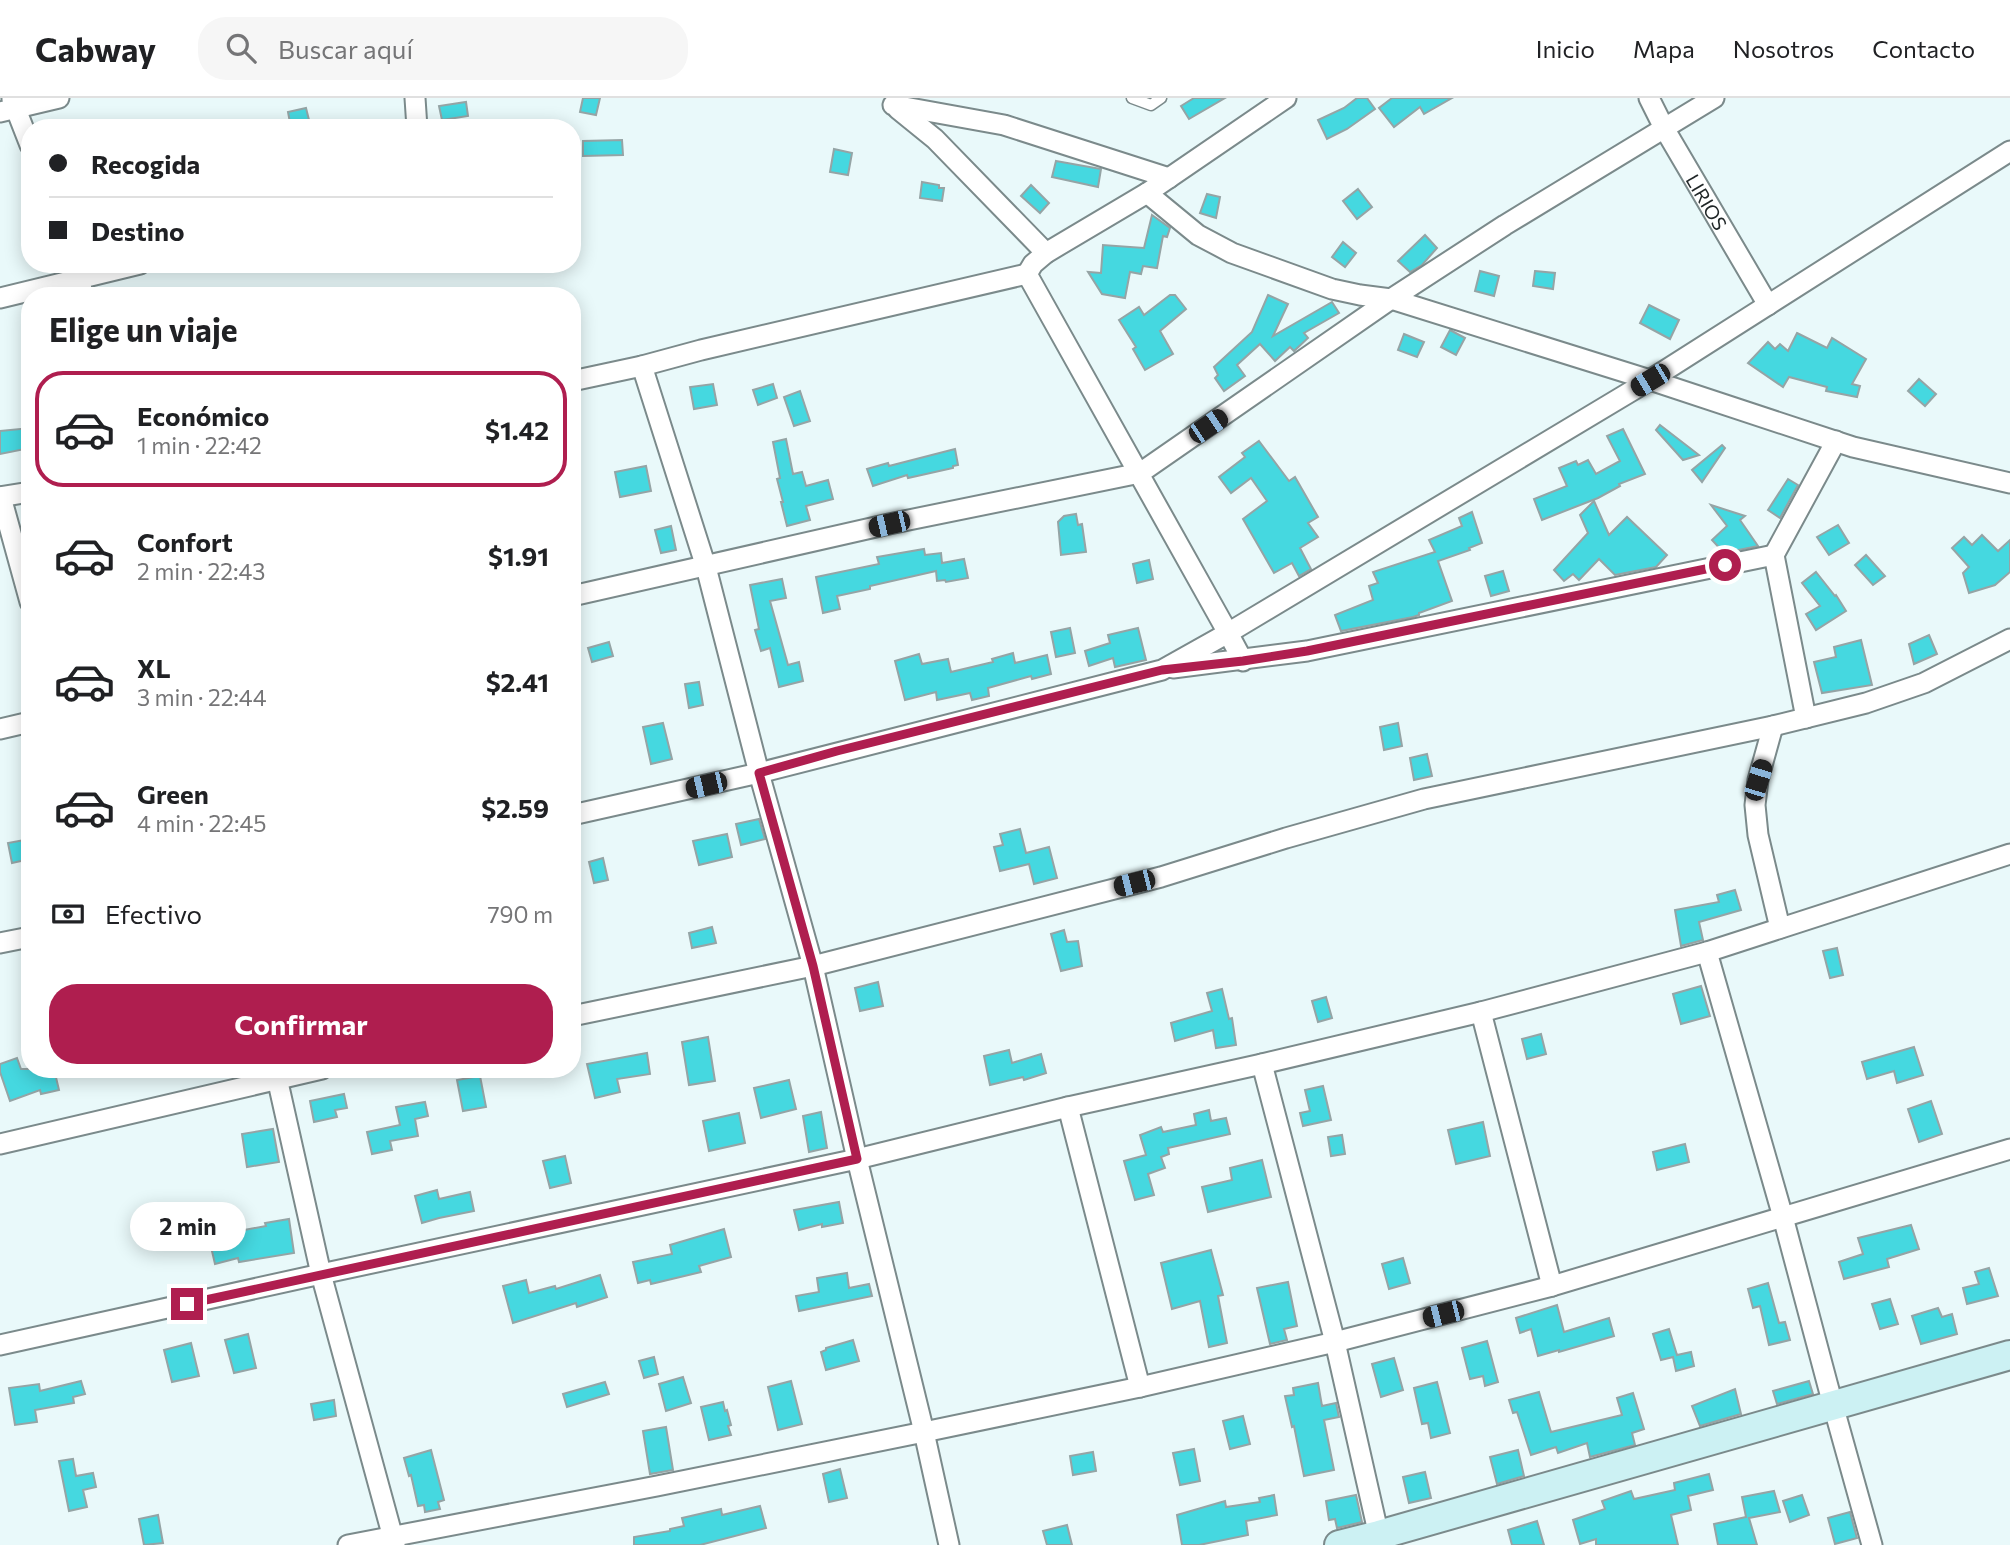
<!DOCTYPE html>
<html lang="es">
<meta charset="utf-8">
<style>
body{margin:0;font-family:Commissioner,sans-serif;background:#f6f6f6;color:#202124;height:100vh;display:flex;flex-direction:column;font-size:26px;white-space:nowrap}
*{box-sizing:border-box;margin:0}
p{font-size:23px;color:#757577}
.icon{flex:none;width:38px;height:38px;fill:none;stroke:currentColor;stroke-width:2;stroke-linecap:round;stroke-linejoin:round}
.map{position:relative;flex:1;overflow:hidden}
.sheet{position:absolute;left:21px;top:189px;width:560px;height:791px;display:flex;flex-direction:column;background:#fff;border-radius:28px;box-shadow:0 4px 18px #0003}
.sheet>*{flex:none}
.hud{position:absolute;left:21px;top:21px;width:560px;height:154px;border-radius:28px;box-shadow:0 4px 18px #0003;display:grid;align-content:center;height:154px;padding:0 28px;background:#fff}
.end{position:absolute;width:32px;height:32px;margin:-16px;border:9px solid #af1e4f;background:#fff;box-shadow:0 0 0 4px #fff}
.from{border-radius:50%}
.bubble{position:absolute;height:49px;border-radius:24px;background:#fff;box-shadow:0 4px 18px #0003;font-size:23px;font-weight:700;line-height:49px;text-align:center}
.car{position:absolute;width:21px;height:42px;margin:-21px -10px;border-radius:9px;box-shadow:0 0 5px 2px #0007;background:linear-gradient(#222 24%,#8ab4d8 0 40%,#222 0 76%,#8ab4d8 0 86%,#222 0)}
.hud b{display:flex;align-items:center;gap:24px;height:66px;font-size:26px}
.hud b+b{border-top:2px solid #e0e0e0}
.hud i{width:18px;height:18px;background:#202124}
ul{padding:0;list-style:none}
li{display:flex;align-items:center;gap:21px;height:116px;margin:0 14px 10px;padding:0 14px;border:4px solid transparent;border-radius:28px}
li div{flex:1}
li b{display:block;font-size:26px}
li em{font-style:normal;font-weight:700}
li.current{border-color:#af1e4f}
li>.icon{width:63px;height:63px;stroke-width:1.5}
h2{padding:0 28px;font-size:32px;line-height:84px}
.pay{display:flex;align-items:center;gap:18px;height:77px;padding:0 28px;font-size:26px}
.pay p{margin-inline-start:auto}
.cta{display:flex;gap:14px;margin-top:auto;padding:14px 28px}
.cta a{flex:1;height:80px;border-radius:28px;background:#af1e4f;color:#fff;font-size:28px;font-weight:700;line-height:80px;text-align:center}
header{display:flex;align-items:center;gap:42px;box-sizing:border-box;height:98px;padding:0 35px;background:#fff;border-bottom:2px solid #e0e0e0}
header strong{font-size:33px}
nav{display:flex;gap:38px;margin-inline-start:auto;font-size:24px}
.search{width:490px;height:63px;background:#f6f6f6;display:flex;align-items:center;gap:18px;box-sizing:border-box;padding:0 24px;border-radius:28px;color:#757577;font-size:26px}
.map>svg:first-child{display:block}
</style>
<header>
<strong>Cabway</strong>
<div class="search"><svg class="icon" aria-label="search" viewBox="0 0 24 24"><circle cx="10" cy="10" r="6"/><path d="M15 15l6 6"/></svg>Buscar aquí</div>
<nav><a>Inicio</a><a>Mapa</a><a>Nosotros</a><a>Contacto</a></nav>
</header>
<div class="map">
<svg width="2010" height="1447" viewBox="0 0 2010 1447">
<rect width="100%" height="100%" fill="#e9f9fa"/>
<g fill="#45d8e0" stroke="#95a4a5" stroke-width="2">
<path d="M583 0H600L596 17 580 14Z"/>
<path d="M1194 0H1225L1189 21 1181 8Z"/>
<path d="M1357 0H1367L1375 11 1347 31 1327 41 1318 22 1344 10Z"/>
<path d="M1392 0H1452L1424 16 1420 9 1394 29 1379 10Z"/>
<path d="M466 4 468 18 442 22 439 8Z"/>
<path d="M306 10 311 30H291L288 14Z"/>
<path d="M622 42 623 57 583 58V43Z"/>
<path d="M834 51 852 55 848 77 830 74Z"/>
<path d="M1056 63 1101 71 1098 89 1052 79Z"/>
<path d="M922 84 939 87V90H944L942 103 920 100Z"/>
<path d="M1031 87 1049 105 1040 115 1021 98Z"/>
<path d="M1358 91 1372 109 1357 121 1343 103Z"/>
<path d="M1207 96 1220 99 1216 120 1200 115Z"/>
<path d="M1152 117 1170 130 1167 139 1163 138 1157 170 1143 168 1141 176 1130 174 1125 200 1102 196 1088 174 1101 175 1103 147 1144 150Z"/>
<path d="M1425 137 1437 150 1422 167 1410 174 1398 163Z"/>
<path d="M1343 144 1356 155 1345 169 1332 159Z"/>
<path d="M1480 173 1499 178 1494 198 1475 193Z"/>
<path d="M1535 173 1555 175 1553 191 1533 188Z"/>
<path d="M1170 197H1175L1186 211 1160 233 1173 256 1145 272 1133 251 1136 249 1119 222 1139 209 1144 217Z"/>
<path d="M1268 197 1288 206 1273 238 1332 204 1339 215 1304 235 1308 240 1294 253 1290 249 1275 263 1260 246 1237 267 1245 278 1224 293 1215 280 1218 277 1214 269 1252 234Z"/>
<path d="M1649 207 1679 222 1670 241 1640 225Z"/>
<path d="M1450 232 1465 240 1456 257 1441 249Z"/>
<path d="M1797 235 1827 250 1832 240 1866 261 1852 286 1860 288 1857 299 1826 293 1827 289 1789 279 1783 289 1748 265 1768 244 1775 251 1780 246 1788 253Z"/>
<path d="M1404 236 1424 244 1417 259 1398 252Z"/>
<path d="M1919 281 1936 296 1925 308 1908 293Z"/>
<path d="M713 286 717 307 694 311 690 289Z"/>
<path d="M773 286 777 300 758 307 753 292Z"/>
<path d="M800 293 810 323 794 328 784 299Z"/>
<path d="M1660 327 1699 357 1683 362 1656 332Z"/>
<path d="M30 330V350L0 356V333Z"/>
<path d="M1623 331 1645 376 1619 386 1620 388 1598 400 1542 422 1534 401 1567 388 1559 370 1576 363 1578 367 1588 362 1596 376 1620 363 1607 338Z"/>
<path d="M786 341 793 376 802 374 806 388 828 382 833 401 806 408 810 422 787 428 781 404H783L777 381 780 380 773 344Z"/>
<path d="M1259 343 1289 383 1295 379 1318 419 1308 425 1318 439 1300 450 1311 471 1299 478 1292 465 1274 475 1243 421 1267 403 1251 380 1231 395 1219 379 1245 359 1242 355Z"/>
<path d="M1722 347 1725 350 1702 384 1692 372Z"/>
<path d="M955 351 958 367 953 368V370L908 380 907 377 873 388 867 371 888 365 889 368Z"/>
<path d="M646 368 651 393 620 399 615 374Z"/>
<path d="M1788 381 1798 387 1780 420 1768 412Z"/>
<path d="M1594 403 1609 437 1627 419 1667 457 1656 469 1615 477 1599 461 1579 482 1573 476 1564 483 1554 472 1588 435 1580 417Z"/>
<path d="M1711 407 1745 418 1740 422 1758 448 1724 455 1712 442 1727 428Z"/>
<path d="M1472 414 1482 445 1469 450 1470 452 1438 463 1452 503 1419 515V517L1413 519 1341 533 1335 517 1373 502 1369 488 1378 485 1373 474 1435 454 1429 442 1462 428 1459 420Z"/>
<path d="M1076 416 1078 427 1082 426 1086 454 1061 457 1058 424 1064 418Z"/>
<path d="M1838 427 1849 445 1829 457 1817 439Z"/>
<path d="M671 428 676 452 661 455 655 432Z"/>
<path d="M1982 437 1998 453 2010 442V474L1995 487 1969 495 1963 475 1969 469 1952 450 1964 439 1972 447Z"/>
<path d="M924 451 925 457 941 455 942 465 964 461 968 480 946 484 945 482 937 483 936 473 870 488V491L837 498 840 511 823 515 816 479 879 466 877 459Z"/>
<path d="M1866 457 1885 478 1873 487 1855 467Z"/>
<path d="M1149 462 1153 481 1137 485 1133 466Z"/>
<path d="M1503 473 1509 493 1491 498 1485 478Z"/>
<path d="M1816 474 1835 498 1836 497 1846 513 1816 532 1806 516 1820 508 1802 485Z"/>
<path d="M782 481 786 500 770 503 788 567 799 564 803 583 779 589 770 550 761 553 755 532 759 531 750 487Z"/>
<path d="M1070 530 1075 555 1056 559 1051 534Z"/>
<path d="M1138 530 1146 562 1115 569 1113 560 1089 568 1085 553 1110 545 1108 537Z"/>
<path d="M1929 537 1937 556 1914 566 1909 546Z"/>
<path d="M1861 542 1872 587 1822 595 1814 564 1836 559 1834 549Z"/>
<path d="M609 544 613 558 592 564 588 550Z"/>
<path d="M1013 555 1015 565 1047 557 1051 576 1032 581 1031 578 988 590 989 598 972 602 970 595 937 602 936 594 905 602 895 563 919 556 922 566 948 561 951 574 993 564 992 561Z"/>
<path d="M699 584 703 607 689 610 685 586Z"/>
<path d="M663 625 672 661 651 666 643 629Z"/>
<path d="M1398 625 1402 648 1384 652 1380 629Z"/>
<path d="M1427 656 1432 678 1414 682 1410 660Z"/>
<path d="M759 721 765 741 741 747 736 726Z"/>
<path d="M1020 731 1026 755 1049 749 1057 780 1034 786 1029 766 1000 773 994 749 1003 747 1000 736Z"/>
<path d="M727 736 732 759 699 767 693 743Z"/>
<path d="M30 741V761L12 765 8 745Z"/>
<path d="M603 760 608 782 594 785 589 764Z"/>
<path d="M1735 792 1741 812 1699 824 1703 842 1681 848 1675 812 1719 804 1717 797Z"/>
<path d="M712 829 716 845 692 850 689 835Z"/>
<path d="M1064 832 1067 844 1078 843 1082 868 1061 873 1051 836Z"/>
<path d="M1837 850 1843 877 1830 880 1823 853Z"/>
<path d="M878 884 883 908 860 913 855 890Z"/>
<path d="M1701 888 1710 918 1681 926 1673 896Z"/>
<path d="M1222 891 1229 921 1232 920 1236 947 1216 950 1213 932 1175 943 1171 925 1212 913 1207 895Z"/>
<path d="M1326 899 1332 920 1318 924 1312 903Z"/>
<path d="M1541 936 1546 956 1527 961 1522 941Z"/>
<path d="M708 939 715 983 689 987 682 944Z"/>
<path d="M1914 949 1923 977 1897 985 1894 973 1867 981 1862 964Z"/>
<path d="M1009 952 1012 965 1041 956 1046 975 1024 982 1023 979 990 987 984 958Z"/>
<path d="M647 955 650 976 617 981 620 994 595 1000 587 966Z"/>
<path d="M17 960 21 971H54L59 992 41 996 40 992 10 1003 0 974V966Z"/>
<path d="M480 978 486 1009 463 1013 457 982Z"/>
<path d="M789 982 796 1011 761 1020 754 990Z"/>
<path d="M1323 988 1331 1022 1303 1028 1300 1015 1310 1013 1305 992Z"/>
<path d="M344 996 347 1010 335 1012 337 1019 314 1024 310 1003Z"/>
<path d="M1931 1003 1942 1036 1919 1044 1908 1011Z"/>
<path d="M425 1004 428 1018 415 1021 418 1038 390 1043 392 1052 372 1056 367 1034 400 1027 396 1009Z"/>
<path d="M1209 1012 1211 1023 1226 1020 1230 1036 1168 1050 1169 1056 1161 1059 1165 1070 1148 1076 1154 1097 1135 1102 1124 1063 1146 1057 1140 1037 1161 1029 1163 1034 1196 1027 1194 1016Z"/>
<path d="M821 1014 827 1050 809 1054 803 1018Z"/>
<path d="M739 1015 745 1045 709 1053 703 1023Z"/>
<path d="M1483 1024 1490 1058 1456 1066 1448 1032Z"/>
<path d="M273 1031 279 1064 247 1069 242 1036Z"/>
<path d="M1342 1037 1345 1056 1331 1058 1328 1039Z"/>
<path d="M1685 1046 1689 1064 1657 1072 1653 1054Z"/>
<path d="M565 1058 571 1085 550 1090 543 1063Z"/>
<path d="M1262 1062 1271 1099 1208 1114 1202 1089 1232 1082 1230 1070Z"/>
<path d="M437 1092 439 1101 470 1094 474 1113 439 1120 422 1125 415 1098Z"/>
<path d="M839 1104 843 1125 822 1129V1126L799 1132 794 1112Z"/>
<path d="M289 1121 294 1155 239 1164 238 1160 215 1166 208 1136 227 1131 228 1135 266 1128 265 1125Z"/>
<path d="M1911 1127 1919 1151 1887 1161 1889 1169 1844 1181 1839 1164 1863 1156 1858 1140Z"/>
<path d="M724 1131 731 1159 699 1168 701 1174 651 1186 650 1182 638 1185 633 1164 672 1156 670 1147Z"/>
<path d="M1211 1152 1223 1197 1218 1198 1227 1245 1209 1249 1200 1203 1172 1211 1161 1165Z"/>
<path d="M1403 1160 1410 1185 1389 1191 1382 1166Z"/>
<path d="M1989 1170 1998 1198 1967 1206 1963 1190 1979 1186 1975 1174Z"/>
<path d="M847 1175 849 1190 869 1186 872 1198 799 1213 796 1198 819 1194 817 1180Z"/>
<path d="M600 1177 607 1199 577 1209 576 1205 513 1225 503 1188 526 1182 529 1195 555 1188 556 1191Z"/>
<path d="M1288 1184 1297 1228 1284 1231 1287 1242 1270 1246 1257 1190Z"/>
<path d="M1768 1185 1779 1225 1785 1224 1790 1242 1769 1247 1760 1208 1753 1210 1748 1191Z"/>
<path d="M1890 1201 1898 1226 1880 1231 1872 1206Z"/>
<path d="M1557 1207 1564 1234 1609 1220 1614 1238 1559 1254V1252L1538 1258 1531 1231 1520 1235 1516 1220Z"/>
<path d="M1938 1210 1942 1219 1952 1216 1957 1236 1921 1246 1912 1218Z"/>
<path d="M1669 1231 1677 1257 1691 1254 1694 1268 1676 1273 1673 1259 1661 1262 1653 1236Z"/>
<path d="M248 1236 256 1270 234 1275 225 1242Z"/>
<path d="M853 1242 859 1263 826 1272 821 1254 826 1252V1250Z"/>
<path d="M1487 1243 1498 1284 1485 1288 1483 1278 1470 1281 1462 1250Z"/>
<path d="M191 1245 199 1278 172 1284 164 1252Z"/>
<path d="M654 1259 658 1276 644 1280 639 1263Z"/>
<path d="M1394 1260 1403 1292 1381 1299 1372 1266Z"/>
<path d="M683 1279 691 1305 666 1313 659 1286Z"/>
<path d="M81 1283 85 1296 73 1299 74 1305 35 1312 37 1324 15 1327 9 1290 39 1286 40 1293Z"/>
<path d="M791 1283 802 1326 778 1332 768 1289Z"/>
<path d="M1809 1283 1813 1296 1777 1306 1773 1293Z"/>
<path d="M605 1284 609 1296 567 1309 563 1296Z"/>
<path d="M1437 1284 1450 1335 1431 1340 1428 1325 1422 1326 1414 1290Z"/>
<path d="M1318 1285 1322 1308 1336 1305 1339 1319 1324 1322 1334 1372 1304 1378 1294 1328 1292 1329 1285 1298 1294 1297 1293 1290Z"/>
<path d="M1735 1291 1741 1316 1700 1328 1692 1308Z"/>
<path d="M1539 1294 1551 1334 1622 1317 1617 1300 1633 1295 1644 1331 1632 1335 1635 1347 1590 1359 1587 1345 1558 1355 1556 1349 1531 1357 1517 1314 1513 1315 1509 1302Z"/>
<path d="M334 1302 336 1318 314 1322 311 1306Z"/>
<path d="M723 1304 725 1313 727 1312 731 1327 728 1328 731 1337 709 1342 701 1309Z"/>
<path d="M1243 1318 1250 1346 1230 1351 1223 1323Z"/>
<path d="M666 1329 673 1372 650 1376 643 1333Z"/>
<path d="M1194 1351 1200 1383 1180 1387 1173 1355Z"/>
<path d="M431 1352 444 1402 438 1404 440 1411 425 1414 424 1407 418 1408 411 1377 409 1378 404 1360Z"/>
<path d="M1518 1352 1524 1378 1497 1386 1490 1359Z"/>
<path d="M1093 1354 1096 1373 1073 1377 1070 1358Z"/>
<path d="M73 1361 76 1378 93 1375 96 1389 83 1392 87 1409 69 1413 59 1363Z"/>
<path d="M840 1371 847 1400 829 1404 823 1376Z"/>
<path d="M1425 1374 1431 1400 1409 1405 1403 1379Z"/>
<path d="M1709 1376 1713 1392 1688 1398 1691 1412 1671 1417 1678 1447H1596V1441L1580 1446 1573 1422 1605 1411 1602 1403 1631 1393 1634 1401 1675 1392 1674 1385Z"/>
<path d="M1774 1393 1780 1414 1749 1420 1757 1447H1718L1714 1426 1746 1419 1742 1399Z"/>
<path d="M1274 1397 1277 1417 1246 1423 1248 1437 1199 1447H1182L1177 1417 1225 1403 1226 1409 1260 1404 1259 1400Z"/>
<path d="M1356 1397 1362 1424 1337 1430 1335 1421 1329 1422 1326 1403Z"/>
<path d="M1802 1397 1809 1417 1790 1424 1783 1403Z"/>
<path d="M760 1408 766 1430 700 1447H634V1439L670 1433V1431L684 1428 682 1420 721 1411 722 1417Z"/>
<path d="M1850 1414 1857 1440 1835 1446 1828 1420Z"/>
<path d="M158 1417 163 1445 144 1447 139 1421Z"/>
<path d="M1537 1423 1544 1447H1512L1508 1432Z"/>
<path d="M1067 1427 1072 1447H1047L1043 1433Z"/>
</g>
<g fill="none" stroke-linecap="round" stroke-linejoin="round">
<defs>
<path id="lane" d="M1132 0 1151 7 1161 0"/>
<g id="street">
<path d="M415 0 417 30"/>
<path d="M1286 0 1147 95 1046 155 1033 166 1027 176 1228 535 1650 282 2010 53"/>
<path id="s1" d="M1649 0 1664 30 1768 207"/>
<path d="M12 1 30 47"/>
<path d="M893 7 1004 27 1169 80"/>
<path d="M898 11 935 41 1046 155"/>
<path d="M0 14 59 0"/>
<path d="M1147 95 1198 137 1232 155 1332 191 1360 197 1391 201 1650 282 1853 349 2010 385"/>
<path d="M75 166 80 181 83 198"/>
<path d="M0 200 140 166"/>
<path d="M572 283 642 268"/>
<path d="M0 399 30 394"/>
<path d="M1 399 30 504"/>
<path d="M572 498 889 426 1140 375 1391 201 1505 127 1714 0"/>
<path d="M1173 570 1307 553 1774 457"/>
<path d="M1806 620 1774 457 1836 343"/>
<path d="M1773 628 1758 682 1755 707 1758 737 1780 830"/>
<path d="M0 631 30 624"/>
<path d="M572 717 759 675 1162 572 1228 535 1243 563"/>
<path d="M0 845 30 839"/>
<path d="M1707 854 1783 1119 1833 1307 1872 1447"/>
<path d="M1481 914 1552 1188"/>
<path d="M572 918 813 868 1161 779 1286 740 1424 701 1773 628 1866 605 1924 585 2010 541"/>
<path d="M1262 966 1481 914 1707 854 2010 756"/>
<path d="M275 971 321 1176 395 1447"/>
<path d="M1068 1009 1140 1289"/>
<path d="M0 1046 322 971"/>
<path d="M0 1247 321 1176 857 1061 1068 1009 1262 966 1335 1244 1381 1447"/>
<path d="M348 1447 657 1388 924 1334 1140 1289 1335 1244 1552 1188 2010 1051"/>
<path d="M949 1447 924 1334 857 1061 813 868 759 675 706 469 642 268 701 252 1027 176"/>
</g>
<path id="secondary" d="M1339 1447 1379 1437 2010 1257"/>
</defs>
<use href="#lane" stroke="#7b8a8b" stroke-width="13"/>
<use href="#street" stroke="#7b8a8b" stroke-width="23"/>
<use href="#secondary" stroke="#7b8a8b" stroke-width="32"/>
<use href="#lane" stroke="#fff" stroke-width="10"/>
<use href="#street" stroke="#fff" stroke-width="19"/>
<use href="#secondary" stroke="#ccf1f3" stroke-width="28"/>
</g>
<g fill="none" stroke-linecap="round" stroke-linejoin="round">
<path stroke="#af1e4f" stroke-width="9" d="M187 1206 857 1061 813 868 759 675 837 653 1162 572 1243 563 1307 553 1725 467"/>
</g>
<g text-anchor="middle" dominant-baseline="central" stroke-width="5" stroke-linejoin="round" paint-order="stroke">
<g font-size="19" fill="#212728" stroke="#fff">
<text stroke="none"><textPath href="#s1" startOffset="119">LIRIOS</textPath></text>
</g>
</g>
</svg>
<i class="end from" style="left:1725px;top:467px"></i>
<i class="end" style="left:187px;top:1206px"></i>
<div class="bubble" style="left:130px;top:1104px;width:116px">2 min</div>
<i class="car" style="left:1650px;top:282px;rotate:239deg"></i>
<i class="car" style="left:1208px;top:328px;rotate:56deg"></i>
<i class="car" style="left:889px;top:426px;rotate:257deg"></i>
<i class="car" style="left:1758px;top:682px;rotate:17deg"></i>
<i class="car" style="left:706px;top:687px;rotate:257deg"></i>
<i class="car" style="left:1134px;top:785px;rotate:256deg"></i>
<i class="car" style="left:1443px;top:1216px;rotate:256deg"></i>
<div class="hud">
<b><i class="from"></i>Recogida</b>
<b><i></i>Destino</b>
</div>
<section class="sheet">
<h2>Elige un viaje</h2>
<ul>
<li class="current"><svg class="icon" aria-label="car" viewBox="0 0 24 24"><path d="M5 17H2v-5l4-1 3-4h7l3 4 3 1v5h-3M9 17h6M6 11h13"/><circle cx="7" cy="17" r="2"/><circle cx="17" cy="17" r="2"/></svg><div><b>Económico</b><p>1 min · 22:42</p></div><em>$1.42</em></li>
<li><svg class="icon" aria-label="car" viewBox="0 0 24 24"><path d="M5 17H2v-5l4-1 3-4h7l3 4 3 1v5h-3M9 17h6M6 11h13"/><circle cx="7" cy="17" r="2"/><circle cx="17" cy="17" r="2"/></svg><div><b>Confort</b><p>2 min · 22:43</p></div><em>$1.91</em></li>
<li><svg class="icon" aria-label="car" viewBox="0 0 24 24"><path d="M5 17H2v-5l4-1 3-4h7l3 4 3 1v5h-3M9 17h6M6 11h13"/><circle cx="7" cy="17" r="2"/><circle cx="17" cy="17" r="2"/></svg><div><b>XL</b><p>3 min · 22:44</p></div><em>$2.41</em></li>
<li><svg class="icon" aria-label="car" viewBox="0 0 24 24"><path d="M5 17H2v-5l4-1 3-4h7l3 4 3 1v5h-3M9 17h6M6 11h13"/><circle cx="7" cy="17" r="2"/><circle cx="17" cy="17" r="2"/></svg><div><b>Green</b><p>4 min · 22:45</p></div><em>$2.59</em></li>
</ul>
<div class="pay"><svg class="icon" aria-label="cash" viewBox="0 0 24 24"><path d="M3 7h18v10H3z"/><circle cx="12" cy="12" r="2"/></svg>Efectivo<p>790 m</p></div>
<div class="cta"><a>Confirmar</a></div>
</section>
</div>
